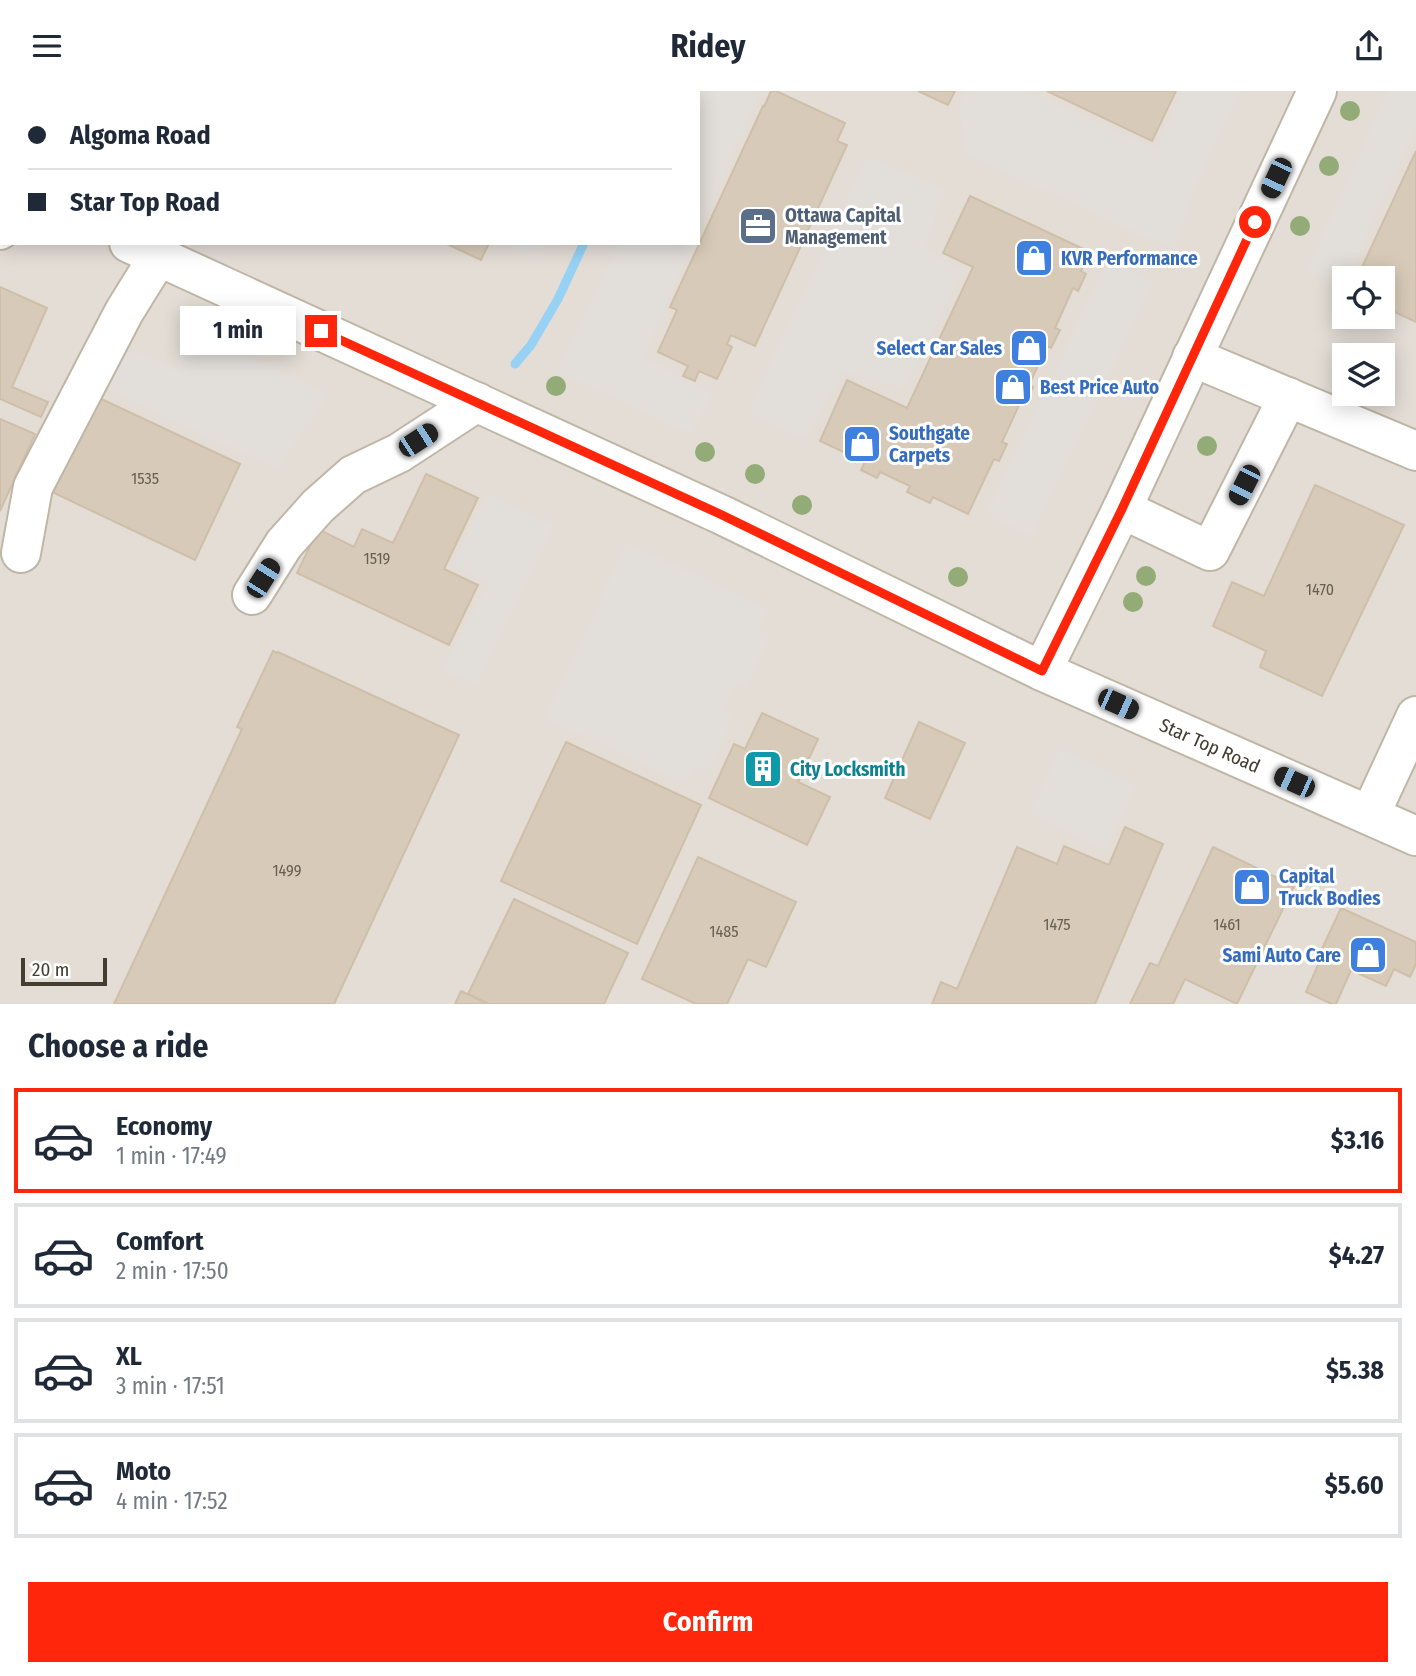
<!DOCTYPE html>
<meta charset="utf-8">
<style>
body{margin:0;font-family:"Fira Sans Condensed",sans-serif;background:#f2f2f3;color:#1f2937;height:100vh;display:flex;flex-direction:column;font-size:26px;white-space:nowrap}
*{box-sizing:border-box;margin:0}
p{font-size:23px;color:#747a83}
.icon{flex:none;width:38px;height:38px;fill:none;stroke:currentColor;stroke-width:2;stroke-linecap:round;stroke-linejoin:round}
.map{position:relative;height:913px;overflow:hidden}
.details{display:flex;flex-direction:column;background:#fff;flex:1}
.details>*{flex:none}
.guide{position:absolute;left:0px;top:0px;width:700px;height:154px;box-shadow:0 4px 18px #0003;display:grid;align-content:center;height:154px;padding:0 28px;background:#fff}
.tools{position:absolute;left:1332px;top:175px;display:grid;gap:14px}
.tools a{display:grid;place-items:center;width:63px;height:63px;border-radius:0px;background:#fff;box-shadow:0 4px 18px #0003;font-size:35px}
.scale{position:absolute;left:21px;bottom:18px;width:86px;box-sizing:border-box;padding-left:7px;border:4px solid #433c31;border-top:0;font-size:19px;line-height:24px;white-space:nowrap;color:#433c31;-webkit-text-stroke:5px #fff;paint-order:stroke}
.end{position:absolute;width:32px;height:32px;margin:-16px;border:9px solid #ff260b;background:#fff;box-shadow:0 0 0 4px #fff}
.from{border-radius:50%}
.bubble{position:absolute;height:49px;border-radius:0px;background:#fff;box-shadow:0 4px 18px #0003;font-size:23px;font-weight:700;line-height:49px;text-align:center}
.car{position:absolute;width:21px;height:42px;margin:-21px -10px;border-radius:9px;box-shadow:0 0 5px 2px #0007;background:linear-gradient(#222 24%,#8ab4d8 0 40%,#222 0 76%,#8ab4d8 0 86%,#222 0)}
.guide b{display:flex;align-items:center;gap:24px;height:66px;font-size:26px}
.guide b+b{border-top:2px solid #e0e1e3}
.guide i{width:18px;height:18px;background:#1f2937}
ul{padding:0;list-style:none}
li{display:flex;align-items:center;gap:21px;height:105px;margin:0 14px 10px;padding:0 14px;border:4px solid #e0e1e3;border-radius:0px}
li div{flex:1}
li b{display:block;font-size:26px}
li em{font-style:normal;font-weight:700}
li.on{border-color:#ff260b}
li>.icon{width:63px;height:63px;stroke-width:1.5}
h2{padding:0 28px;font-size:32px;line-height:84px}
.primary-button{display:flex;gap:14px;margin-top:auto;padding:14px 28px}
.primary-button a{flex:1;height:80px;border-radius:0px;background:#ff260b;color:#fff;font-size:28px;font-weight:700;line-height:80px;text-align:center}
header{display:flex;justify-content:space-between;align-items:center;height:91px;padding:0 28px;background:#fff;font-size:32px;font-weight:700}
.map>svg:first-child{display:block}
</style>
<header><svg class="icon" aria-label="menu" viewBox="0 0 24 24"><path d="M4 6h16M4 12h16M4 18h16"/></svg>Ridey<svg class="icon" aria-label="share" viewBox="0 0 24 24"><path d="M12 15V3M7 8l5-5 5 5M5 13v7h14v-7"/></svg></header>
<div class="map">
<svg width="1416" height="913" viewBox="0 0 1416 913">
<rect width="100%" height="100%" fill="#f2ece1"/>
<path fill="#e3ddd6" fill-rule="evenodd" d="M0 0H1416V913H0ZM2 2H698V152H2ZM1344 187H1382V226H1344ZM1344 264H1382V303H1344Z"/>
<g fill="#e2deda">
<path d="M696 0H760L698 141V2H695Z"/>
<path d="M966 0H1027L1156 58 1183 0H1239L1199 87 1173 158 965 63 960 14Z"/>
<path d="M1388 0H1416V37L1347 187H1344L1343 196 1306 180Z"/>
<path d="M868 66 945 99 924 158 963 179 905 298 844 281 805 348 748 320Z"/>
<path d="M504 152H546L536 170Z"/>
<path d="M619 152H693L643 266 712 302 692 343 555 280Z"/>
<path d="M1108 169 1153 191 1032 445 987 423Z"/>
<path d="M193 238 328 304 277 379 108 297 130 259 177 277Z"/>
<path d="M487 402 554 434 476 595 443 578 489 492 452 474Z"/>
<path d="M627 452 768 518 759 537 771 543 746 596 735 592 722 620 733 626 708 681 694 674 685 692 545 627Z"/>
<path d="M1061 657 1136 694 1103 760 1029 723Z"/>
</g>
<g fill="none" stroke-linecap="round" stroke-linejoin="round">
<g stroke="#97d2f5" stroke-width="9">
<path d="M659 2 660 0"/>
<path d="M515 273 531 254 558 208 584 152"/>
</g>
</g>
<g fill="#d7cab8" stroke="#cfbfa8" stroke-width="2">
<path d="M355 0H559V2H354Z"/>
<path d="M771 0H776L845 32 837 50 847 54 755 255 731 244 727 253 732 256 717 288 699 280 695 290 683 285 688 275 658 261 677 219 670 216 763 15 764 16Z"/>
<path d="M918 0H955L948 14Z"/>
<path d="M1047 0H1176L1152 50Z"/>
<path d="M1416 60V231L1382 215V187H1357Z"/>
<path d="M970 105 1090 161 1081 180 1086 183 1078 200 1073 197 1055 237 1060 239 1051 257 1047 255 1029 294 1033 296 1025 314 1020 312 1002 351 1007 353 999 370 994 368 968 423 933 406 930 412 907 401 910 395 880 381 877 387 861 379 865 371 820 350 847 289 907 317 973 176 943 162Z"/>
<path d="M445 152H489L481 169Z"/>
<path d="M0 196 47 217 12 296 48 311 41 326 0 308Z"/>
<path d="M95 305 240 373 195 469 50 400Z"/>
<path d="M0 328 35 343 0 420Z"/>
<path d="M426 383 478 407 444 478 478 494 449 554 297 482 318 438 354 456 362 438 393 452Z"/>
<path d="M1315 394 1404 434 1322 605 1260 576 1266 560 1213 535 1232 491 1264 505Z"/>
<path d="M273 560 277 562 278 561 459 644 334 913H114L242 638 237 636Z"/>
<path d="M762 622 818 648 798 691 830 706 807 754 709 707 734 653 745 658Z"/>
<path d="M919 631 965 652 930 728 885 707Z"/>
<path d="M566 651 701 714 637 853 501 790Z"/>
<path d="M1125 736 1163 753 1095 913H932L941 891 957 898 1017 756 1057 773 1064 755 1109 774Z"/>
<path d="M1213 756 1294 795 1237 913 1185 888 1173 913H1130L1150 872 1158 875Z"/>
<path d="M698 766 796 811 766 876 748 868 727 913H696L642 888Z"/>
<path d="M514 808 628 862 604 913H489L468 903Z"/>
<path d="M1341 817 1416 851V873L1410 886 1394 878 1386 895 1351 879 1336 913H1332L1306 901 1322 865 1319 864Z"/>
<path d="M461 900 488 913H455Z"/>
</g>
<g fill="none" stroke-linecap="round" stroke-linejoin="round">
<defs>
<g id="minor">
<path d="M231 2 232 0"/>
<path d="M0 16 2 13"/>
<path d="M0 92H2"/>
<path d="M0 139 2 135"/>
<path id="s1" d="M129 152 722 424 1042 580 1416 745"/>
<path d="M1192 266 1416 360"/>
<path d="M1122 418 1210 460 1288 306"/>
<path d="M21 462 33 396 124 221 158 166"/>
<path d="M252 504 284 453 318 415 353 384 399 362 477 311"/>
<path d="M1042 580 1122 418 1317 0"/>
<path d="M1370 724 1416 625"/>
</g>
</defs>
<use href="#minor" stroke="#c0b6a6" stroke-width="42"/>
<use href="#minor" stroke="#fff" stroke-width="38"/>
</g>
<g fill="#93ac77">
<circle cx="1350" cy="20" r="10"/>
<circle cx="1329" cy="75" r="10"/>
<circle cx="1300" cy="135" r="10"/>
<circle cx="556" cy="295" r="10"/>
<circle cx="1207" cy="355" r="10"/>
<circle cx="705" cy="361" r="10"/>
<circle cx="755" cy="383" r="10"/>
<circle cx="802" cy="414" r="10"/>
<circle cx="1146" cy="485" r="10"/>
<circle cx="958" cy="486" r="10"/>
<circle cx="1133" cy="511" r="10"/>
</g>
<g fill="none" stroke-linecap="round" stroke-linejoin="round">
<path stroke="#ff260b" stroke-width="9" d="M321 240 722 424 1042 580 1122 418 1255 131"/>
</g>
<defs>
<symbol id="office-square" viewBox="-11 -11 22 22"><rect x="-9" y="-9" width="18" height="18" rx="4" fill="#5c6f8a" stroke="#fff"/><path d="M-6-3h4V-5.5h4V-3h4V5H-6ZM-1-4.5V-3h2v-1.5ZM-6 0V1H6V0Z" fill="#fff"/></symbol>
<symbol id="shop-square" viewBox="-11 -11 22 22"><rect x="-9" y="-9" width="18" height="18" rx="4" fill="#3f7fe0" stroke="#fff"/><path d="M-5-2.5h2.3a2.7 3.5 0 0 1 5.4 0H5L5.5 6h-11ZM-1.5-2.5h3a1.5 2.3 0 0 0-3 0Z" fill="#fff"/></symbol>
<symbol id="building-square" viewBox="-11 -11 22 22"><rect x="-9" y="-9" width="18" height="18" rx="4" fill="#0f9aa8" stroke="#fff"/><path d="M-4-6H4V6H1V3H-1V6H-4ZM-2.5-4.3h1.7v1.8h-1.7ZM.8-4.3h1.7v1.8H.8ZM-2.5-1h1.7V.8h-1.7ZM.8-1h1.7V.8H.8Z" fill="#fff"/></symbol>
</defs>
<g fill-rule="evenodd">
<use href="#office-square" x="736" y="113" width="44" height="44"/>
<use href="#shop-square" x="1012" y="145" width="44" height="44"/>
<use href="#shop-square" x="1007" y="235" width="44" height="44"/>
<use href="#shop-square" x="991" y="274" width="44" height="44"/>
<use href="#shop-square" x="840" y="331" width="44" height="44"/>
<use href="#building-square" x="741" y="656" width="44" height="44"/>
<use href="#shop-square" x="1230" y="774" width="44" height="44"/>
<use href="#shop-square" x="1346" y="842" width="44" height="44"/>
</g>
<g text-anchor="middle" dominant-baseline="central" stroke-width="6" stroke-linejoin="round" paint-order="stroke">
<g font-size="16" fill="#686053">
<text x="145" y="387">1535</text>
<text x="377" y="467">1519</text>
<text x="1320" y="498">1470</text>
<text x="287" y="779">1499</text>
<text x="1057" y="833">1475</text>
<text x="1227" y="833">1461</text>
<text x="724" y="840">1485</text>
</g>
<g font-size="19" font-weight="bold" fill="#4e5e75" stroke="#fff" text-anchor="start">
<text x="785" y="124">Ottawa Capital<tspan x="785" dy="22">Management</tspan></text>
</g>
<g font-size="19" font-weight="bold" fill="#366cbe" stroke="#fff" text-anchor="start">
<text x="1061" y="167">KVR Performance</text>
<text x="1002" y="257" text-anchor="end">Select Car Sales</text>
<text x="1040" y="296">Best Price Auto</text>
<text x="889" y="342">Southgate<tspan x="889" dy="22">Carpets</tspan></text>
<text x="1279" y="785">Capital<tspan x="1279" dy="22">Truck Bodies</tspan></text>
<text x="1341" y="864" text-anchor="end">Sami Auto Care</text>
</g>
<g font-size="19" fill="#433c31" stroke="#fff">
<text stroke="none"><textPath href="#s1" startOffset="1192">Star Top Road</textPath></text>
</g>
<g font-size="19" font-weight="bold" fill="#0d838f" stroke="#fff" text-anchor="start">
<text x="790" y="678">City Locksmith</text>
</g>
</g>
</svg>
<div class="tools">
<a><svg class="icon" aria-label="locate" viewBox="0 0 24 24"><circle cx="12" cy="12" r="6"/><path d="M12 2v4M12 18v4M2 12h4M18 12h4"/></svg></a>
<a><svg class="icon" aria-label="layers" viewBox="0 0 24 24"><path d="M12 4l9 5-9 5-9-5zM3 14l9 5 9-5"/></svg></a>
</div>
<div class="scale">20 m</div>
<i class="end from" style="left:1255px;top:131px"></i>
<i class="end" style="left:321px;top:240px"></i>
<div class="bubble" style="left:180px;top:215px;width:116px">1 min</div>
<i class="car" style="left:1276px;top:87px;rotate:205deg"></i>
<i class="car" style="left:418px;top:349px;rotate:57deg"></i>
<i class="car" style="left:1244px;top:394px;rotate:207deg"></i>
<i class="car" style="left:263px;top:487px;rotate:32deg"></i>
<i class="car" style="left:1118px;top:613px;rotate:114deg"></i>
<i class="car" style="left:1294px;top:691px;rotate:294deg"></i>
<div class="guide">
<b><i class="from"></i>Algoma Road</b>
<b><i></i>Star Top Road</b>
</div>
</div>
<section class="details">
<h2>Choose a ride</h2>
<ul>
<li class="on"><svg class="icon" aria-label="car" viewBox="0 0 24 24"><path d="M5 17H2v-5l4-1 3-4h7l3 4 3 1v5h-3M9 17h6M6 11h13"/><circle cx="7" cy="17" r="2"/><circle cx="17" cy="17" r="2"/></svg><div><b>Economy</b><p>1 min · 17:49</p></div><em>$3.16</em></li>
<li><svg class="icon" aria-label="car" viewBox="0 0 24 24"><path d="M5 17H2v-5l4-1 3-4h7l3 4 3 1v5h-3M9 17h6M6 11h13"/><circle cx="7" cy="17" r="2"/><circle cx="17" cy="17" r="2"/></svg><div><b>Comfort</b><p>2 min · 17:50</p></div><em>$4.27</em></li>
<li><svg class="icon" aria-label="car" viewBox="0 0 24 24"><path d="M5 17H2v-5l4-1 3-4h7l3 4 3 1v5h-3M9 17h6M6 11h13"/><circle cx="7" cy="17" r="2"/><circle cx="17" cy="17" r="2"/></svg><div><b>XL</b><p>3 min · 17:51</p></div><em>$5.38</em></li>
<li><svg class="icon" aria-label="car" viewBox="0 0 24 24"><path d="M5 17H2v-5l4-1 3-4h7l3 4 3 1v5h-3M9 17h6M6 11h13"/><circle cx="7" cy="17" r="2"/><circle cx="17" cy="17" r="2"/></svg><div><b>Moto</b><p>4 min · 17:52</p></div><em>$5.60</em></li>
</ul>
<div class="primary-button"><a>Confirm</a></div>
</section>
